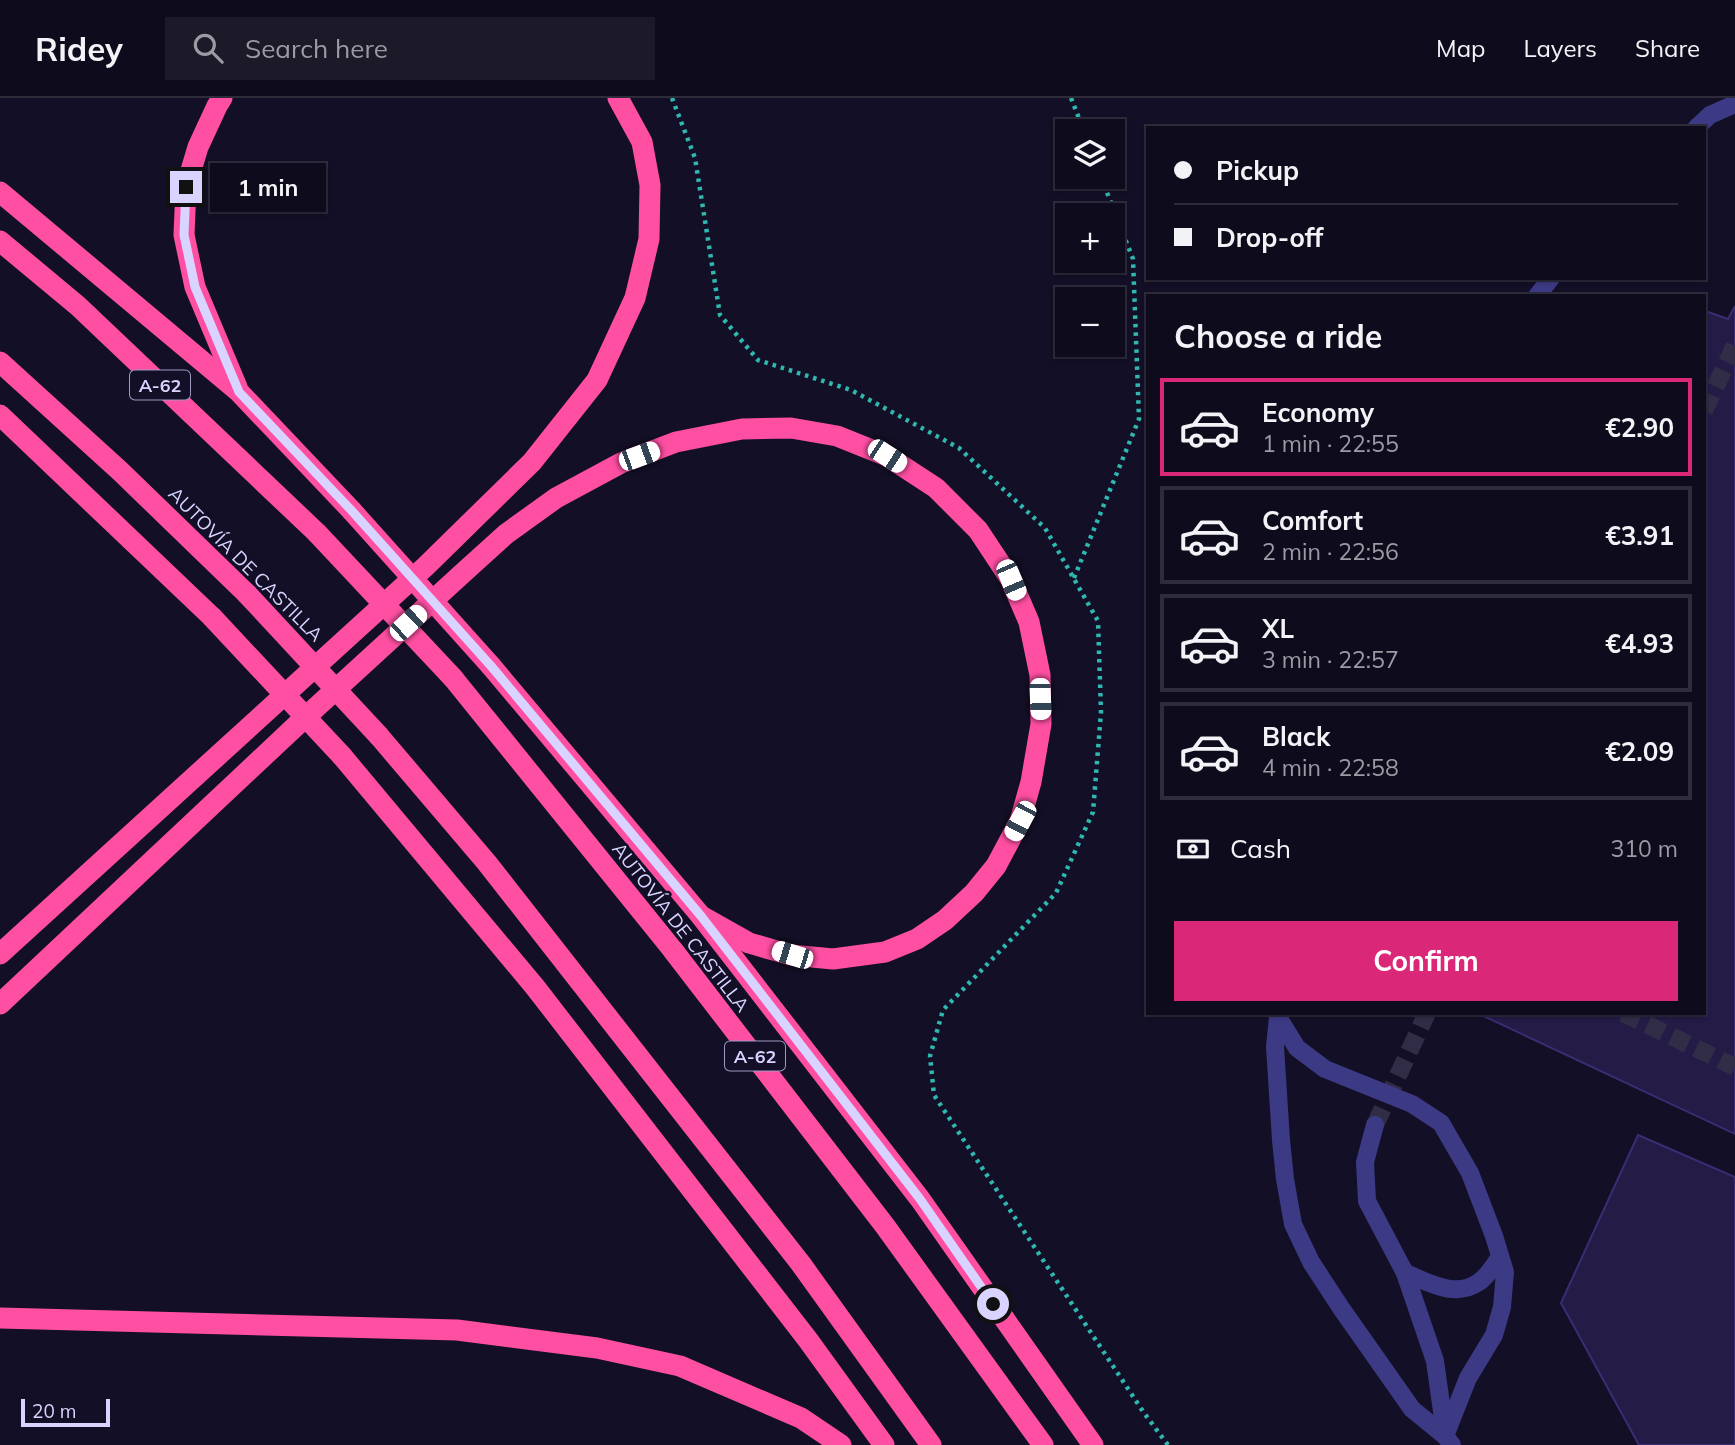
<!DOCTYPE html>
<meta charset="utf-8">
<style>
body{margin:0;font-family:Mulish,sans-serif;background:#1c1929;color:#f1f3f6;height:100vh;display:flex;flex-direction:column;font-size:26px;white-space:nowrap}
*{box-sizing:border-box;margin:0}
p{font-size:23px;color:#9b9ba3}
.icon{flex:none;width:38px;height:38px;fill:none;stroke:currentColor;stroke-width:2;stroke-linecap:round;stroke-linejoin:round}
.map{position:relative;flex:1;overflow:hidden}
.details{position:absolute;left:1146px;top:196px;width:560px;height:721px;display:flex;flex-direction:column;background:#0e0b1c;border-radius:0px;box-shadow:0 2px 5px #0004,0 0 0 2px #2e2b3b}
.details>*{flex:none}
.guide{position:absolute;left:1146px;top:28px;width:560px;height:154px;border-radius:0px;box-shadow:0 2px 5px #0004,0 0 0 2px #2e2b3b;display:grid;align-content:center;height:154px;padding:0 28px;background:#0e0b1c}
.fabs{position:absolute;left:1055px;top:21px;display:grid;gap:14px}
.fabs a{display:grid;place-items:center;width:70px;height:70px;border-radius:0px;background:#0e0b1c;box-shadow:0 2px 5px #0004,0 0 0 2px #2e2b3b;font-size:35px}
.scale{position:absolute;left:21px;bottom:18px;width:89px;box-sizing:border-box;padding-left:7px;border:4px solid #d9d4ff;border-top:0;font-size:19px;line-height:24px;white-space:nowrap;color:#d9d4ff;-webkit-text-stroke:5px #130f26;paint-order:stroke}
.end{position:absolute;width:32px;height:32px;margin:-16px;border:9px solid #d9d4ff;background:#111;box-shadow:0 0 0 4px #111}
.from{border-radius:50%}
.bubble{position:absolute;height:49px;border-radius:0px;background:#0e0b1c;box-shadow:0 2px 5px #0004,0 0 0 2px #2e2b3b;font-size:23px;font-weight:700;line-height:49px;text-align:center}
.car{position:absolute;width:21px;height:42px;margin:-21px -10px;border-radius:9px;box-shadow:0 0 5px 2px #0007;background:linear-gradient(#fff 24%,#345 0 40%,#fff 0 76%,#345 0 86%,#fff 0)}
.guide b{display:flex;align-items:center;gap:24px;height:66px;font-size:26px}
.guide b+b{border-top:2px solid #2e2b3b}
.guide i{width:18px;height:18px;background:#f1f3f6}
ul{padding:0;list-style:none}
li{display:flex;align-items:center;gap:21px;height:98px;margin:0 14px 10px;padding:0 14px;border:4px solid #2e2b3b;border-radius:0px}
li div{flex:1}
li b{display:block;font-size:26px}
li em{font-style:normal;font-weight:700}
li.selected{border-color:#db2777}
li>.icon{width:63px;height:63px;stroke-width:1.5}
h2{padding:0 28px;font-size:32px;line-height:84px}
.pay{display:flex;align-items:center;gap:18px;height:77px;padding:0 28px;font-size:26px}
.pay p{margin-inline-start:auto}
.button{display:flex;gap:14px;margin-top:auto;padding:14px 28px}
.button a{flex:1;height:80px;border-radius:0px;background:#db2777;color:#fff;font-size:28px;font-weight:700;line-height:80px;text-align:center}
header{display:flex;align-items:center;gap:42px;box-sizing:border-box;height:98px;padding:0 35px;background:#0e0b1c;border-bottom:2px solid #2e2b3b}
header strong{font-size:33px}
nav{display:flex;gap:38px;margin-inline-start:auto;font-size:24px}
.search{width:490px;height:63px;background:#1c1929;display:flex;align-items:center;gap:18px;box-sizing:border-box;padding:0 24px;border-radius:0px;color:#9b9ba3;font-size:26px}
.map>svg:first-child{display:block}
</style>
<header>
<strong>Ridey</strong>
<div class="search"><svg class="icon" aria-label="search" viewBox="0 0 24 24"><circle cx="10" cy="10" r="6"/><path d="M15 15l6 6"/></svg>Search here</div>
<nav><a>Map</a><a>Layers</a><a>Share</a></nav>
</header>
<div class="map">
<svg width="1735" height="1347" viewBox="0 0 1735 1347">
<rect width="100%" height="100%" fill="#130f26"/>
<g fill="#241b47" stroke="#3b2d73" stroke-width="2">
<path d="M1735 208V1036L1477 915H1704V214L1705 213 1728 221Z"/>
<path d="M1638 1037 1735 1079V1347H1639L1561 1205Z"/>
</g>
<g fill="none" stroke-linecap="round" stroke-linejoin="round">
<g stroke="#312d47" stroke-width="18" stroke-dasharray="18 9" stroke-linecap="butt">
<path d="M1704 313 1735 247"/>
<path d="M1623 915 1735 969"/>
<path d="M1375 1027 1427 915"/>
</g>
<g stroke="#2fb8b0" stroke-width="4.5" stroke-dasharray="3.5 5" stroke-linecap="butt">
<path d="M672 0 695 60 720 217 758 262 851 292 959 350 1045 430 1098 523 1101 614 1093 714 1056 795 943 912 930 958 934 997 1144 1315 1168 1347"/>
<path d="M1071 0 1084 33"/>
<path d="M1074 480 1139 321 1133 161 1101 79"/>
</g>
<g stroke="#3d3a85" stroke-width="18">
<path d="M1696 30 1710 17 1735 6"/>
<path d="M1537 198 1551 180"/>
<path d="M1278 919 1297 950 1325 971 1412 1006 1441 1025 1470 1075 1494 1138 1505 1174 1502 1209 1494 1237 1468 1280 1445 1338"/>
<path d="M1278 919 1275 949 1281 1042 1285 1081 1293 1126 1311 1164 1341 1210 1412 1311 1445 1338 1452 1347"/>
<path d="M1375 1027 1365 1064 1367 1103 1405 1175 1435 1263 1445 1335"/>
<path d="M1405 1175C1428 1184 1455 1201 1479 1184 1487 1179 1494 1167 1500 1159"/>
</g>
<g stroke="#ff4fa3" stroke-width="21">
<path d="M222 0 217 8 198 49 186 89 184 137 195 189 237 289"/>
<path d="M0 94 239 294 352 413"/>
<path d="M0 143 78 208 317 435"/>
<path d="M0 264 120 373 247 496"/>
<path d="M0 317 212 519"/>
<path d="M491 568 701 818 920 1101 1093 1347"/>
<path d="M453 580 672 851 885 1128 1043 1347"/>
<path d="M379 638 487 765 801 1166 931 1347"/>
<path d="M342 658 535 889 808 1242 884 1347"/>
<path d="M0 856 426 468 532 364 597 282 635 200 649 141 650 87 642 44 618 0"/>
<path d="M0 906 298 626 464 474 506 436 556 400 621 365 676 344 742 331 791 330 837 338 887 358 936 390 978 432 1011 482 1029 524 1040 577 1041 626 1031 684 1020 723 996 768 974 795 945 822 917 841 885 854 833 861 791 857 749 845 701 818"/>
<path d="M0 1220 457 1232 597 1250 680 1268 801 1320 841 1347"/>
</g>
<g stroke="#ff4fa3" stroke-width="21">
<path d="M352 413 491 568"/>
<path d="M317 435 453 580"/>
<path d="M247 496 379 638"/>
<path d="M212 519 342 658"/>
</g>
</g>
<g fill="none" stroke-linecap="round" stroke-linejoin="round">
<path stroke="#d9d4ff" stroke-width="9" d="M186 89 184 137 195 189 239 294 352 413 491 568 701 818 920 1101 993 1206"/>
</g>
<g text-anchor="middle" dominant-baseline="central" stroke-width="5" stroke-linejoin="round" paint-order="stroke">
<g fill="#130f26" stroke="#9e99be" stroke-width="2">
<rect x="130" y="272.5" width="60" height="29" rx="5"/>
<rect x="725" y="943.5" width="60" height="29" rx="5"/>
</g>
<g font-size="18" font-weight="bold" fill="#d9d4ff">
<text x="160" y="287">A-62</text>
<text x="755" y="958">A-62</text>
</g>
<g font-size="19" fill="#d9d4ff" stroke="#130f26">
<text transform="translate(246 466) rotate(45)">AUTOVÍA DE CASTILLA</text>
<text transform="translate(681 829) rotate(52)">AUTOVÍA DE CASTILLA</text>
</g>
</g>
</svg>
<div class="fabs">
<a><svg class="icon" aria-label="layers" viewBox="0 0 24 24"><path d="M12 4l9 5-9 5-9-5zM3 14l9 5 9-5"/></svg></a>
<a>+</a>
<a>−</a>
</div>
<div class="scale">20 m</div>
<i class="end from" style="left:993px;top:1206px"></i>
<i class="end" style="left:186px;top:89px"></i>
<div class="bubble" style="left:210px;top:65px;width:116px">1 min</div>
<i class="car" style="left:639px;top:358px;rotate:70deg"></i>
<i class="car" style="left:887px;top:358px;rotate:123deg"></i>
<i class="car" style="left:1011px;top:482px;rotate:157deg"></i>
<i class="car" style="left:408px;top:525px;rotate:47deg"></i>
<i class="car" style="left:1040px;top:601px;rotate:178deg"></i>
<i class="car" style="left:1020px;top:723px;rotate:208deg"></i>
<i class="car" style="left:792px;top:857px;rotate:287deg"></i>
<div class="guide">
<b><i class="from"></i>Pickup</b>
<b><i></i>Drop-off</b>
</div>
<section class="details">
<h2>Choose a ride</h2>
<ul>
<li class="selected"><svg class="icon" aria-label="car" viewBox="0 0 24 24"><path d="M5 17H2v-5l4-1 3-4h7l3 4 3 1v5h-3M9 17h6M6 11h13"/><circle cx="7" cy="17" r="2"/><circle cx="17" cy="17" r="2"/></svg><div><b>Economy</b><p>1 min · 22:55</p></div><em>€2.90</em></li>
<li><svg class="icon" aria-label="car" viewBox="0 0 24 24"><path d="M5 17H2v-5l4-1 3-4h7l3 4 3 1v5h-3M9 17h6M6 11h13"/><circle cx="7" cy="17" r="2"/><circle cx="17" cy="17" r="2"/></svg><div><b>Comfort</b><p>2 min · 22:56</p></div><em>€3.91</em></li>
<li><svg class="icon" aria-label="car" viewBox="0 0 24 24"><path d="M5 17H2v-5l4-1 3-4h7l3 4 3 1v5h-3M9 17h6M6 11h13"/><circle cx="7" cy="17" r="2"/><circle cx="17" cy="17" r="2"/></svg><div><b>XL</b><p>3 min · 22:57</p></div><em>€4.93</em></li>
<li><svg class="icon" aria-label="car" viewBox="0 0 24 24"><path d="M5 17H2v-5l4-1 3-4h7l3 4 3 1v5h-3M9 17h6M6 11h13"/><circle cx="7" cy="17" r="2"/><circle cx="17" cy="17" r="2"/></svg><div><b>Black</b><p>4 min · 22:58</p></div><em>€2.09</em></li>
</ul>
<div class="pay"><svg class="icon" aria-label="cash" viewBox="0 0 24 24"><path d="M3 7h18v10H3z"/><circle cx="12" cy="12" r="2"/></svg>Cash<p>310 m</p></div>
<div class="button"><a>Confirm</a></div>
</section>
</div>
